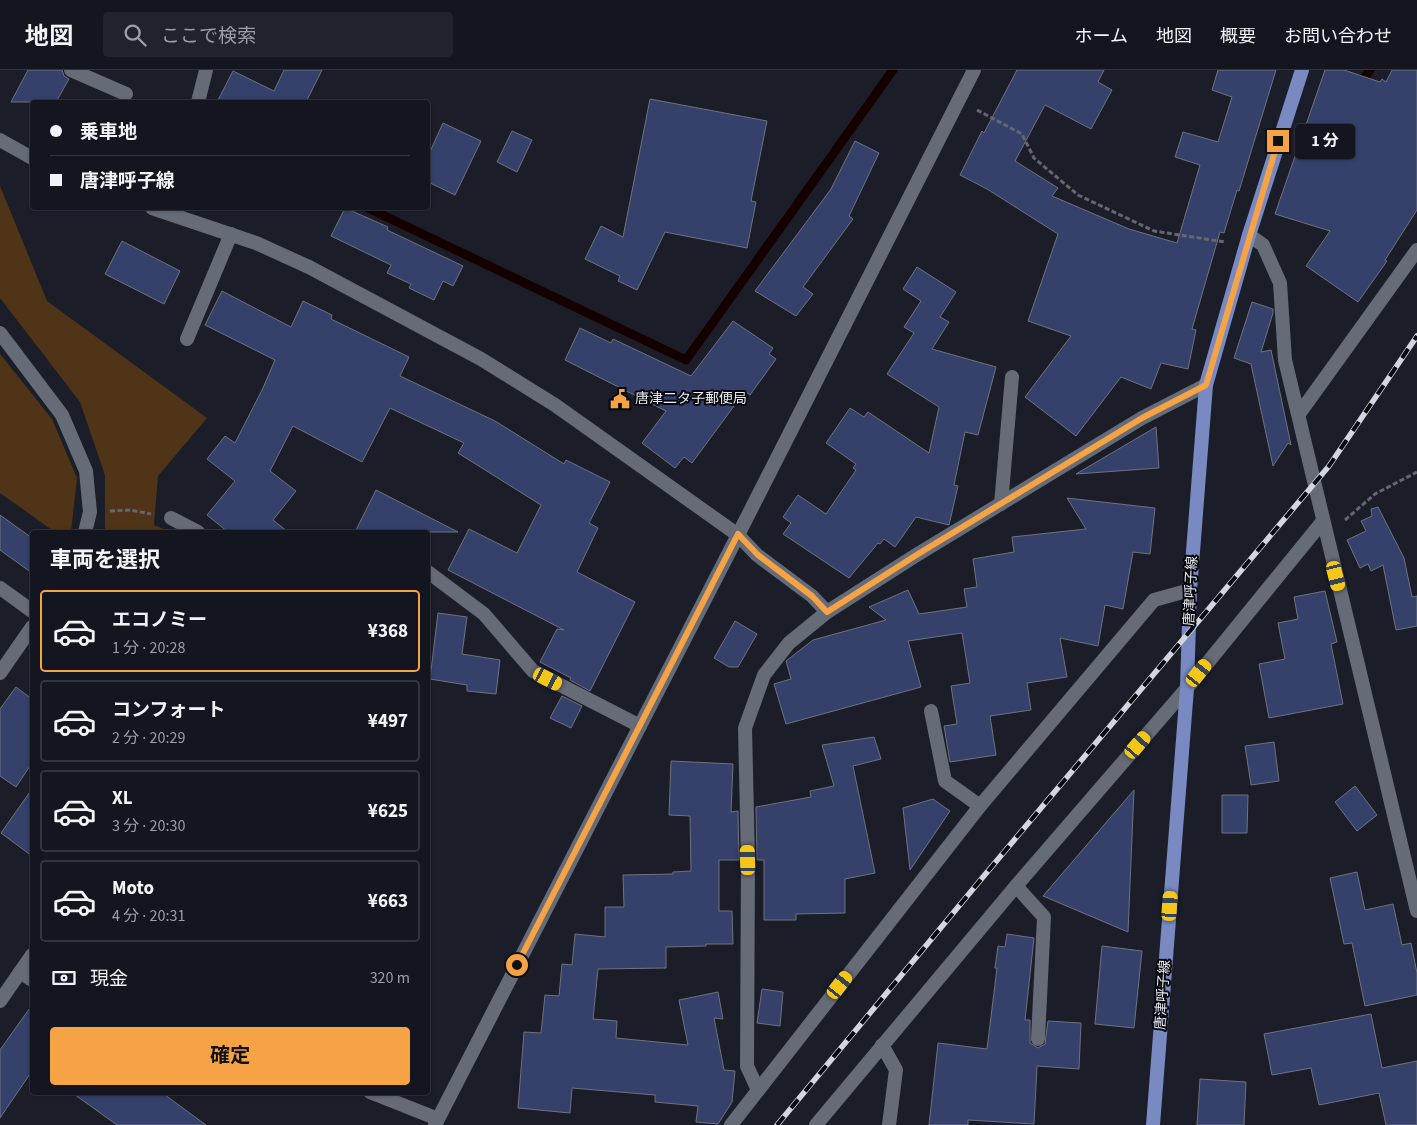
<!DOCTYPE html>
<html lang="ja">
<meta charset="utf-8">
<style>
body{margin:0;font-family:"Source Sans 3","Noto Sans JP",sans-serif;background:#21232c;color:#f1f3f6;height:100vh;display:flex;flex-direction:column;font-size:19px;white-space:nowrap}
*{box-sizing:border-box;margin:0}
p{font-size:16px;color:#9d9fa4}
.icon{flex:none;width:28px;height:28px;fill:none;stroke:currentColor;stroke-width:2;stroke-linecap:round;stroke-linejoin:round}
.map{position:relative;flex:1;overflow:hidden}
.side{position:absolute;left:30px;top:460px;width:400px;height:565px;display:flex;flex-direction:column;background:#14161f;border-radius:5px;box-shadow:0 1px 4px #0004,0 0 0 1px #33353d}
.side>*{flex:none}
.banner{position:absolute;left:30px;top:30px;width:400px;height:110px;border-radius:5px;box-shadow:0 1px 4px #0004,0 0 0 1px #33353d;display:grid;align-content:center;height:110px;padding:0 20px;background:#14161f}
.end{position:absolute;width:22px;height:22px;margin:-11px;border:6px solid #f5a345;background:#111;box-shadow:0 0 0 2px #111}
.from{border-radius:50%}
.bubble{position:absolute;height:35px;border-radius:5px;background:#14161f;box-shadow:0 1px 4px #0004,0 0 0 1px #33353d;font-size:16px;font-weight:700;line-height:35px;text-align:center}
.car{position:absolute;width:15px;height:30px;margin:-15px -8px;border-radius:6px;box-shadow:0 0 4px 1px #0007;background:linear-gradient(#f5c518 24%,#345 0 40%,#f5c518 0 76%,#345 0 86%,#f5c518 0)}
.banner b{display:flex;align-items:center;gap:18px;height:48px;font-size:19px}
.banner b+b{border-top:1px solid #33353d}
.banner i{width:12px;height:12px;background:#f1f3f6}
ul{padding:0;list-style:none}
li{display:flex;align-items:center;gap:15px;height:82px;margin:0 10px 8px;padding:0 10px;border:2px solid #33353d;border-radius:5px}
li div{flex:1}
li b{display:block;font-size:19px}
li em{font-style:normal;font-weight:700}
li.on{border-color:#f5a345}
li>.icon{width:45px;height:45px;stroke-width:1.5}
h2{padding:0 20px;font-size:22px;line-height:60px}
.pay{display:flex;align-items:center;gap:12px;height:55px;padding:0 20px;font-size:19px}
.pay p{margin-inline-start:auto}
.cta{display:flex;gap:10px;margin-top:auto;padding:10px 20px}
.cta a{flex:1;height:58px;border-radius:5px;background:#f5a345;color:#111;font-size:20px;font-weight:700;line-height:58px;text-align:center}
header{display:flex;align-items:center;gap:30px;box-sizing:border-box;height:70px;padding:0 25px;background:#14161f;border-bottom:1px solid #33353d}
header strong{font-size:24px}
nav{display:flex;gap:28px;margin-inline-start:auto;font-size:18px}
.search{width:350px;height:45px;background:#21232c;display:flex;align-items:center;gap:12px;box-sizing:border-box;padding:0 18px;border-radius:5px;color:#9d9fa4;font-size:19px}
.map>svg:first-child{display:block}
</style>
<header>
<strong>地図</strong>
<div class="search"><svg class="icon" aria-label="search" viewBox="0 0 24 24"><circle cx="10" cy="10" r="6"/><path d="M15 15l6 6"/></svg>ここで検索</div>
<nav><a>ホーム</a><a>地図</a><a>概要</a><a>お問い合わせ</a></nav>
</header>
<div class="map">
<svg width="1417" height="1055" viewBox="0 0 1417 1055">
<rect width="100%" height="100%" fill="#1b1e29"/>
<g fill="#4f3417">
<path d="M0 116 47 231 207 348 158 406 154 455 171 462H105V405L80 332 0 228Z"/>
<path d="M0 284 52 349 77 408 71 462H55L0 423Z"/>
</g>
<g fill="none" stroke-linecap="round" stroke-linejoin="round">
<g stroke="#150000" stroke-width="9">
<path d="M1359 15 1370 0"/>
<path d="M368 138 686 290 893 0"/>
</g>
</g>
<g fill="#35416b" stroke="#6e727f">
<path d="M28 0H62L64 6 69 9 56 32H11Z"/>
<path d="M284 0H322L306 32H217L233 1 274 21Z"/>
<path d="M1017 0H1104L1098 12 1112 20 1091 59 1045 35 1015 91 1058 118 1052 126 1129 159 1177 173 1200 95 1175 87 1183 62 1218 72 1232 27 1212 20 1218 0H1276L1239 121 1237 120 1224 163 1220 162 1192 259 1196 260 1188 299 1161 293 1151 319 1121 307 1076 366 1025 327 1071 266 1028 251 1058 164 987 119 960 105 982 61 984 63Z"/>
<path d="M1325 0H1344L1380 12 1382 9 1386 12 1392 0H1417V140L1385 190 1387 191 1358 232 1306 196 1330 161 1275 144Z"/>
<path d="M650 29 767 51 751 131 756 132 747 178 665 162 637 220 618 211 620 206 585 189 601 156 623 167Z"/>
<path d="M443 53 481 71 455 125 428 112V86Z"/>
<path d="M512 61 532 70 517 102 497 92Z"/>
<path d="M855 71 879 83 849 146 853 149 803 217 813 224 796 246 755 221 831 119Z"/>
<path d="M345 138 388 157 387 160 463 196 453 216 443 211 434 230 409 218 411 214 387 203 391 195 331 166Z"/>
<path d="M122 171 180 201 164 234 105 204Z"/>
<path d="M917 197 956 222 940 247 949 252 932 279 996 297 978 365 965 362 954 415 958 416 949 455 916 447 895 477 884 469 880 474 878 473 849 508 783 464 791 453 783 447 798 425 826 444 856 400 853 398 856 394 826 373 850 338 864 347 868 342 929 383 939 337 887 304 914 263 904 257 921 231 903 219Z"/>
<path d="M222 221 291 257 303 231 332 245 331 249 409 287 400 306 495 351 564 394 566 390 610 412 589 453 598 458 577 502 635 532 590 621 570 610 571 608 540 592 557 559 564 560 448 500 469 459 517 483 541 435 458 383 464 373 390 338 362 392 293 356 270 401 296 421 273 450 288 462H228L207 445 235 411 207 389 225 366 235 373 263 318 275 290 205 255Z"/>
<path d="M1252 232 1273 239V243L1261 282 1271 280 1291 375 1288 373 1273 396 1251 294 1234 288Z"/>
<path d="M733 251 773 278 769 284 776 289 750 325 745 321 692 393 684 387 675 398 642 373 666 341 565 290 580 258 611 273 613 269 691 306Z"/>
<path d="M1156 357 1159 398 1076 404Z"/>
<path d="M376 420 458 462H355Z"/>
<path d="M1067 428 1155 438 1150 484 1133 482 1123 539 1105 535 1098 576 1060 568 1067 607 1027 613 1031 640 990 646 996 685 950 692 944 656 957 654 951 616 970 613 962 563 908 571 921 617 786 654 774 614 791 609 786 591 813 570 886 550 869 537 908 520 919 544 967 537 964 519 977 517 973 489 1014 482 1012 467 1086 459Z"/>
<path d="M1378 437 1404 488 1412 527 1417 526V556L1396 560 1383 495 1371 501 1368 494 1360 498 1347 470 1366 461 1361 451 1372 446 1371 439Z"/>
<path d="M0 445 32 468V503L0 480Z"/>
<path d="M1325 521 1337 572 1331 574 1343 634 1269 648 1259 594 1285 589 1278 553 1298 549 1294 527Z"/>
<path d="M438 543 467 547 462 584 500 590 496 624 467 621V615L430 609Z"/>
<path d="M735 551 757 564 738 597H729L714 588Z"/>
<path d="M16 617 32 629V693L16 717 0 706V639Z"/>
<path d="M562 626 582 636 571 658 550 648Z"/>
<path d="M874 667 881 689 853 696 875 803 845 809V843L796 844V850H764V790H757L756 737 811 727 810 721 834 716 822 675Z"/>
<path d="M1274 672 1279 711 1251 715 1245 676Z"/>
<path d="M671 691 733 694 731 742 738 741 739 790H719V841H732L733 874H706V876L666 877V898L598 899 593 949 617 951 616 968 688 975 679 930 718 922 723 949 714 948 724 1000 735 1001 732 1032 718 1054 696 1052 698 1036 655 1032V1025L572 1018 570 1043 518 1038 524 962 541 963 545 925 559 926 562 894 572 895 575 864 605 867V837H624L623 805 673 804V802L691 801 690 746 669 745Z"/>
<path d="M1355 716 1377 745 1357 761 1335 732Z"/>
<path d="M32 719V786L1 763Z"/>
<path d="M1134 720 1128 862 1043 826Z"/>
<path d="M1222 725H1248L1247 763H1222Z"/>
<path d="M933 729 950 741 910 800 903 738Z"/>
<path d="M1357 802 1365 840 1393 834 1402 875 1411 873 1417 903V925L1365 936 1352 873 1344 874 1330 808Z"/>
<path d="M1007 864 1034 868 1025 950H1030V973L1038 978 1045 974 1048 951 1081 953 1079 999 1037 996 1034 1054 968 1050V1055H929L938 973 987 979 997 898H995L998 876 1005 877Z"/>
<path d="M1102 876 1142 881 1134 958 1095 954Z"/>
<path d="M762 919 783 922 780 956 757 953Z"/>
<path d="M32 935V1001L0 1048V980Z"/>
<path d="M1371 944 1382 998 1417 991V1055H1386L1379 1023 1319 1035 1311 998 1272 1005 1264 964Z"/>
<path d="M1200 1009 1246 1012 1244 1055H1197Z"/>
<path d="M71 1022H161L206 1055H117Z"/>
</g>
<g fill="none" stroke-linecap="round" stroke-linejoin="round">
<g stroke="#646771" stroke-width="3" stroke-dasharray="5 2.5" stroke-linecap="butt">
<path d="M977 40 1022 64 1034 88 1078 125 1154 161 1225 172"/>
<path d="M110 441 130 440 151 444"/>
<path d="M1345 450 1375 424 1417 402"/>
</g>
<g stroke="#666b78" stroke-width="14">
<path d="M198 32 206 0"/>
<path d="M187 269 231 164"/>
<path d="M1001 434 1012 307"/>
<path d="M171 448 198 462"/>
<path d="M428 502 484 544 533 601 640 656"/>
<path d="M931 641 945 711 980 736"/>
<path d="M1016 816 1044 847 1038 969"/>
</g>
<g stroke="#666b78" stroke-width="14">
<path d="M71 0 126 24"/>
<path d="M1249 165 1263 175 1280 213 1285 290 1417 841"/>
<path d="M0 263 62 345 86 401 90 442 85 462"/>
<path d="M1299 344 1417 180"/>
<path d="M738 465 757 485 812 526 827 542"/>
<path d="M0 518 32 541"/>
<path d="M0 603 32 557"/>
<path d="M20 902 32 910"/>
<path d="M0 931 32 885"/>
<path d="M882 975 896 1000 889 1055"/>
<path d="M758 1020 747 996 748 790 745 658 764 605 789 573 827 542 918 484 1142 348 1206 315"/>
<path d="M370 1022 438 1049"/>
<path d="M731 1055 980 736 1154 530 1190 520"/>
<path d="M816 1055 1016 816 1187 618 1323 451"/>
</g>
<g stroke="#666b78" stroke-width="14">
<path d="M0 70 32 88"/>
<path d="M152 138 256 173 309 197 481 289 555 335 738 465"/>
<path d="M435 1055 738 465 974 0"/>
</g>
<path stroke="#798ac3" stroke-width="14" d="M1153 1055 1187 618 1190 520 1206 315 1249 165 1302 0"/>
<defs>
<path id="rail" d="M777 1055 983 807 1329 396 1417 266"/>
</defs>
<use href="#rail" stroke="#d3d6de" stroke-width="5.5"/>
<use href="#rail" stroke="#07080d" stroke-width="4" stroke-dasharray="11" stroke-linecap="butt"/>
</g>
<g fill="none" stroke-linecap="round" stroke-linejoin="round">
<path stroke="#f5a345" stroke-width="6" d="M517 895 738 464 758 485 812 526 827 542 918 484 1142 348 1206 315 1278 71"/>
</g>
<defs>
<symbol id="civic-bare" viewBox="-9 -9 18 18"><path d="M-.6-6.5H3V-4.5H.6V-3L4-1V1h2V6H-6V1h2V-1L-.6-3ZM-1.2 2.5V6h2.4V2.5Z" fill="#f5a345" stroke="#07080d" stroke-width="2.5" paint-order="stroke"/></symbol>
</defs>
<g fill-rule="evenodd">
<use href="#civic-bare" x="606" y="315" width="28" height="28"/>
</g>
<g text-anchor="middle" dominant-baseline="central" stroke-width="4" stroke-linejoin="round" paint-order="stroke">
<g font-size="14" fill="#e8ebf2" stroke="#07080d" text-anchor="start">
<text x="635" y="329">唐津二タ子郵便局</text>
</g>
<g font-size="14" fill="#e8ebf2" stroke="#07080d">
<text transform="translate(1191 521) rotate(-87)">唐津呼子線</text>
<text transform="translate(1163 925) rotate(-86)">唐津呼子線</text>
</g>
</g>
</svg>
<i class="end from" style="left:517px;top:895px"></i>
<i class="end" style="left:1278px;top:71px"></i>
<div class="bubble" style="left:1295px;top:54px;width:60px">1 分</div>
<i class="car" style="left:1336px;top:506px;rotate:166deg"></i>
<i class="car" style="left:1199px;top:603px;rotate:39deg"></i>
<i class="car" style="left:548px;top:609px;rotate:117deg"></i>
<i class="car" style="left:1138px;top:675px;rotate:41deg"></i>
<i class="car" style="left:748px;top:790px;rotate:358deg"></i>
<i class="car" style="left:1170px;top:836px;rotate:4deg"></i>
<i class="car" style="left:840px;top:915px;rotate:38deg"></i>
<div class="banner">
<b><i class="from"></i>乗車地</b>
<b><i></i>唐津呼子線</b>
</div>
<section class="side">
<h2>車両を選択</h2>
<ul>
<li class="on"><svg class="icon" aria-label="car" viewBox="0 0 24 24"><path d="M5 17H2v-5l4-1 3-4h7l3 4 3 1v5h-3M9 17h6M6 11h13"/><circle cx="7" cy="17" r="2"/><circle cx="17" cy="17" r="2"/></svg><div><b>エコノミー</b><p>1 分 · 20:28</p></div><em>¥368</em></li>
<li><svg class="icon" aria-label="car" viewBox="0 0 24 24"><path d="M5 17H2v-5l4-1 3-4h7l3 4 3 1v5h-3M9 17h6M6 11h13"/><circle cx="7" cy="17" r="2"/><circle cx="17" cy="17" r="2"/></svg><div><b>コンフォート</b><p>2 分 · 20:29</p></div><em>¥497</em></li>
<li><svg class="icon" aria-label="car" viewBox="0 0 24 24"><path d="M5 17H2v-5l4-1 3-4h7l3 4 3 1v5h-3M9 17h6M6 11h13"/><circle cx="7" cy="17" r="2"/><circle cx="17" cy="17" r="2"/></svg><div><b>XL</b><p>3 分 · 20:30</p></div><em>¥625</em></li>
<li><svg class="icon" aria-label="car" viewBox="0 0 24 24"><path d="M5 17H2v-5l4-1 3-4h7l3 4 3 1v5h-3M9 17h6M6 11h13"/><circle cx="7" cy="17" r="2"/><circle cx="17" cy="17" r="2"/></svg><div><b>Moto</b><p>4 分 · 20:31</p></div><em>¥663</em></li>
</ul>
<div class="pay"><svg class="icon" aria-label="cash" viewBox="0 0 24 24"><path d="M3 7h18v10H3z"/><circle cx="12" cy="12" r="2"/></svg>現金<p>320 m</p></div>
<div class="cta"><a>確定</a></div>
</section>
</div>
